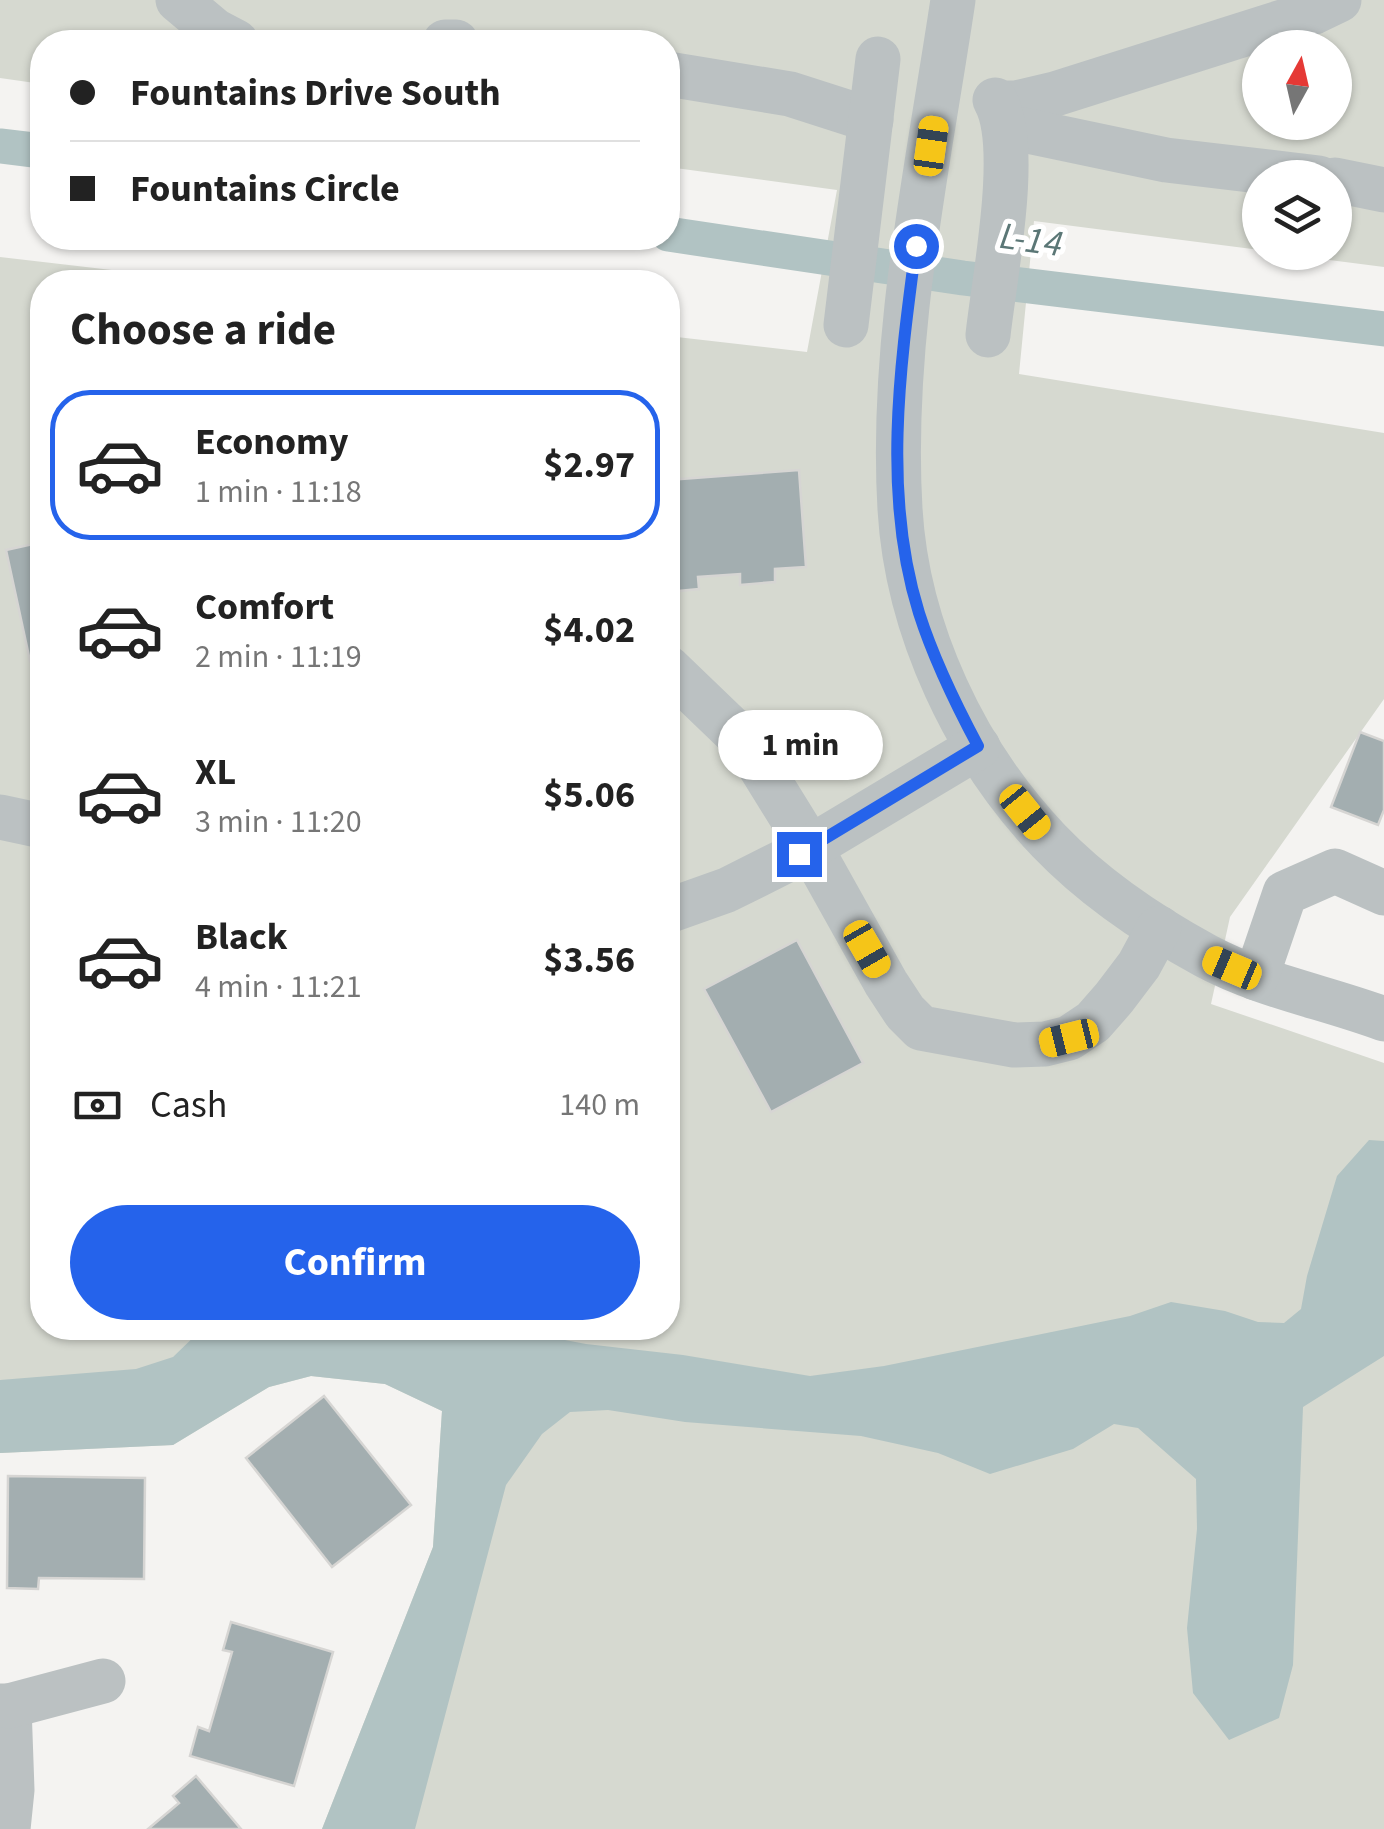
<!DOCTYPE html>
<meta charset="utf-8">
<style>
body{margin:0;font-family:"Source Sans 3",sans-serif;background:#f6f6f6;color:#222;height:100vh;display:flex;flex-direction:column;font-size:38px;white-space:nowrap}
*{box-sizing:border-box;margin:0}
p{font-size:32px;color:#767676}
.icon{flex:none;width:55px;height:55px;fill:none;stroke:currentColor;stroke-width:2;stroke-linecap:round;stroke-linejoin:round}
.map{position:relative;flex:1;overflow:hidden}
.sheet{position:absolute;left:30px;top:270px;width:650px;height:1070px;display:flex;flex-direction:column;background:#fff;border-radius:40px;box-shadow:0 2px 8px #0004}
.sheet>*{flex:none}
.banner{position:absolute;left:30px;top:30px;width:650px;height:220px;border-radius:40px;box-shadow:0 2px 8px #0004;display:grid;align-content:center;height:220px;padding:0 40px;background:#fff}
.needle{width:65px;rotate:8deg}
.controls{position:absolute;left:1242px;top:30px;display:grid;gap:20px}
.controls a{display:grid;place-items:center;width:110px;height:110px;border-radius:50%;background:#fff;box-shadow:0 2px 8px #0004;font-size:50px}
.end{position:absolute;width:45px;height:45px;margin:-22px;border:12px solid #2563eb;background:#fff;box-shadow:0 0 0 5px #fff}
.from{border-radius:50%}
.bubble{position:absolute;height:70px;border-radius:35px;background:#fff;box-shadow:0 2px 8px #0004;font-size:32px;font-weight:700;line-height:70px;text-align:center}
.car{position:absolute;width:30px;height:60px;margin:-30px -15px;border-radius:12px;box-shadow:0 0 8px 2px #0007;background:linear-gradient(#f5c518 24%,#345 0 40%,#f5c518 0 76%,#345 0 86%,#f5c518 0)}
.banner b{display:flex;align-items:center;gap:35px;height:95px;font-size:38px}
.banner b+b{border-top:2px solid #e0e0e0}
.banner i{width:25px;height:25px;background:#222}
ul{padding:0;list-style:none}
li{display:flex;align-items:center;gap:30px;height:150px;margin:0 20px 15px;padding:0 20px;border:5px solid transparent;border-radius:40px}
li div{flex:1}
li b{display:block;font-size:38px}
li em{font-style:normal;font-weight:700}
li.selected{border-color:#2563eb}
li>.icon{width:90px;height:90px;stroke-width:1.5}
h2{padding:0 40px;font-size:45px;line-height:120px}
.pay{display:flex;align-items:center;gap:25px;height:110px;padding:0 40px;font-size:38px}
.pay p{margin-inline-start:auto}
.button{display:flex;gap:20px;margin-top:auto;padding:20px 40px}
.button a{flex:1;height:115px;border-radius:60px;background:#2563eb;color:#fff;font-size:40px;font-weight:700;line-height:115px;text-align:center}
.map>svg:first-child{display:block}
</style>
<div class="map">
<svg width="1384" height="1829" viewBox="0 0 1384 1829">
<rect width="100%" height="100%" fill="#f4f3f1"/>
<path fill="#d6d9d0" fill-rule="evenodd" d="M0 0H1384V267L1275 253 1335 252V178H1260V250L1034 221 1019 374 1384 433V699L1230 917 1211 1004 1384 1063V1829H322L433 1547 442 1411 385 1384 311 1376 269 1387 173 1445 0 1453V257L215 282H42V1328H668V336L807 352 837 190 668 167V42H42V84L0 78ZM1260 48H1335V122H1260Z"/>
<path fill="#b1c3c3" d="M1369 1140 1384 1141V1356L1303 1407 1293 1665 1279 1718 1229 1740 1193 1693 1187 1628 1197 1529 1196 1479 1138 1428 1114 1424 1073 1449 990 1474 938 1453 861 1436 685 1422 608 1410 570 1412 542 1434 506 1485 415 1829H322L433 1547 442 1411 385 1384 311 1376 269 1387 173 1445 0 1453V1380L136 1369 173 1357 203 1328H502L586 1344 683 1355 810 1376 884 1366 1130 1316 1171 1302 1225 1311 1258 1322 1284 1323 1301 1309 1307 1276 1337 1176Z"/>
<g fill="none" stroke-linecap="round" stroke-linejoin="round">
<g stroke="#b1c3c3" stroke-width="35">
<path d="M0 146 42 151"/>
<path d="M668 234 963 278 1384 329"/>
</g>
</g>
<g fill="#a3aeb0" stroke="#d6d5d3" stroke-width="2.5">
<path d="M799 470 806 567 775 569V582L740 585V574L698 577 699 589 668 592V480Z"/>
<path d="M42 542V658L30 661 6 550Z"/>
<path d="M1360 732 1384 741V810L1378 825 1331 807Z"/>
<path d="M797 940 863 1063 771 1112 704 989Z"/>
<path d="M324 1396 411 1505 332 1567 246 1458Z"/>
<path d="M8 1476 145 1478 144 1579 39 1578 38 1589 7 1588Z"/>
<path d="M231 1622 333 1652 294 1786 190 1756 198 1727 209 1731 232 1652 223 1650Z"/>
<path d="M196 1776 241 1829H148L179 1803 173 1796Z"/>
</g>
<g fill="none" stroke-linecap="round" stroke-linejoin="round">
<g stroke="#bbc1c2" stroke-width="45">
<path d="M178 0 215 31 236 42"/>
<path d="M953 0C928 168 890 339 900 509 907 630 966 754 1049 841 1094 888 1149 925 1206 956 1262 986 1325 997 1384 1019"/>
<path d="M445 42H456"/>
<path d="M668 74 790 94 871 120"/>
<path d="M997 103H1016L1055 94 1314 12 1339 0"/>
<path d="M1004 126 1166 160 1319 178"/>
<path d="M1335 180 1384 190"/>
<path d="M846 325 878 59"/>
<path d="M988 335C994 279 1021 146 995 100"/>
<path d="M668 668 745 742 810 847 886 983 905 1012 921 1028 1014 1045 1045 1044 1069 1038 1093 1022 1114 998 1139 965 1159 928"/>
<path d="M0 817 42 826"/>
<path d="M668 911 727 890 799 854 978 747"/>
<path d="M1256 978 1285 893 1335 871 1384 893"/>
<path d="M0 1706H9L12 1790 8 1829"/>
<path d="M9 1706 103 1681"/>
</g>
</g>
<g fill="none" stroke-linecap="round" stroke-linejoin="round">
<path stroke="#2563eb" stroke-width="12" d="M799 854 978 746C955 703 934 660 919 613 882 495 900 366 916 246"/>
</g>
<g text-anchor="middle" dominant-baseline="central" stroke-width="10" stroke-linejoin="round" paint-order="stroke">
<g font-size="38" font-style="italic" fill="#5b7776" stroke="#fff">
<text transform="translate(1031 240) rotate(8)">L-14</text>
</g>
</g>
</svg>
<div class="controls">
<a><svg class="needle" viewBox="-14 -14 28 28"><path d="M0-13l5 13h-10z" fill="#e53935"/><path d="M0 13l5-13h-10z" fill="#767676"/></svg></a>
<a><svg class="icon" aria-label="layers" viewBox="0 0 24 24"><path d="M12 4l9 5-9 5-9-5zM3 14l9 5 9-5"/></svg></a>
</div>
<i class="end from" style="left:916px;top:246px"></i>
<i class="end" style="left:799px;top:854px"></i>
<div class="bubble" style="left:718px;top:710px;width:165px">1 min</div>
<i class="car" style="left:931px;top:146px;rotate:8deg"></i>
<i class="car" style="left:1025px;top:812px;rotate:141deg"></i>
<i class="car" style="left:867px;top:949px;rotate:150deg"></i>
<i class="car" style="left:1232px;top:968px;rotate:293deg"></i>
<i class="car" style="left:1069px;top:1038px;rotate:256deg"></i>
<div class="banner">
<b><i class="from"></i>Fountains Drive South</b>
<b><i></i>Fountains Circle</b>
</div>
<section class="sheet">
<h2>Choose a ride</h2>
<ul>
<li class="selected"><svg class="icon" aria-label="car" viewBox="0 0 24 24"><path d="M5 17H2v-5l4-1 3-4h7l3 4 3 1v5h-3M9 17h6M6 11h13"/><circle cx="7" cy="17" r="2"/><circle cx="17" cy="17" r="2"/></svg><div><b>Economy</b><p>1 min · 11:18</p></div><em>$2.97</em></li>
<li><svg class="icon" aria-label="car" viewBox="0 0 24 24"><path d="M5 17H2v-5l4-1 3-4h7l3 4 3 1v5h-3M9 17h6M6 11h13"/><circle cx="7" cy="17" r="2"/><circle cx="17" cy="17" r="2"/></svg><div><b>Comfort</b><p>2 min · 11:19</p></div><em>$4.02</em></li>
<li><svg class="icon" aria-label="car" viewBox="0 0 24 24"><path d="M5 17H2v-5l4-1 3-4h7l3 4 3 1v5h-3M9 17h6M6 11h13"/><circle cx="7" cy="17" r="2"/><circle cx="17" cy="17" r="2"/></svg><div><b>XL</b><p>3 min · 11:20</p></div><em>$5.06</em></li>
<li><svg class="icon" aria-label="car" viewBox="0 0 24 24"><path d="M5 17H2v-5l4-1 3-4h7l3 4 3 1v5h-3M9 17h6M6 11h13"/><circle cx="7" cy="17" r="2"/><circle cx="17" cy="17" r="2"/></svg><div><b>Black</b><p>4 min · 11:21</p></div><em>$3.56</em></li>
</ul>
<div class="pay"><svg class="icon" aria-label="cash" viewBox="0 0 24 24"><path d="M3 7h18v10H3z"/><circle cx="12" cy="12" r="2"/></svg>Cash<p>140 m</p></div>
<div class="button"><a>Confirm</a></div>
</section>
</div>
